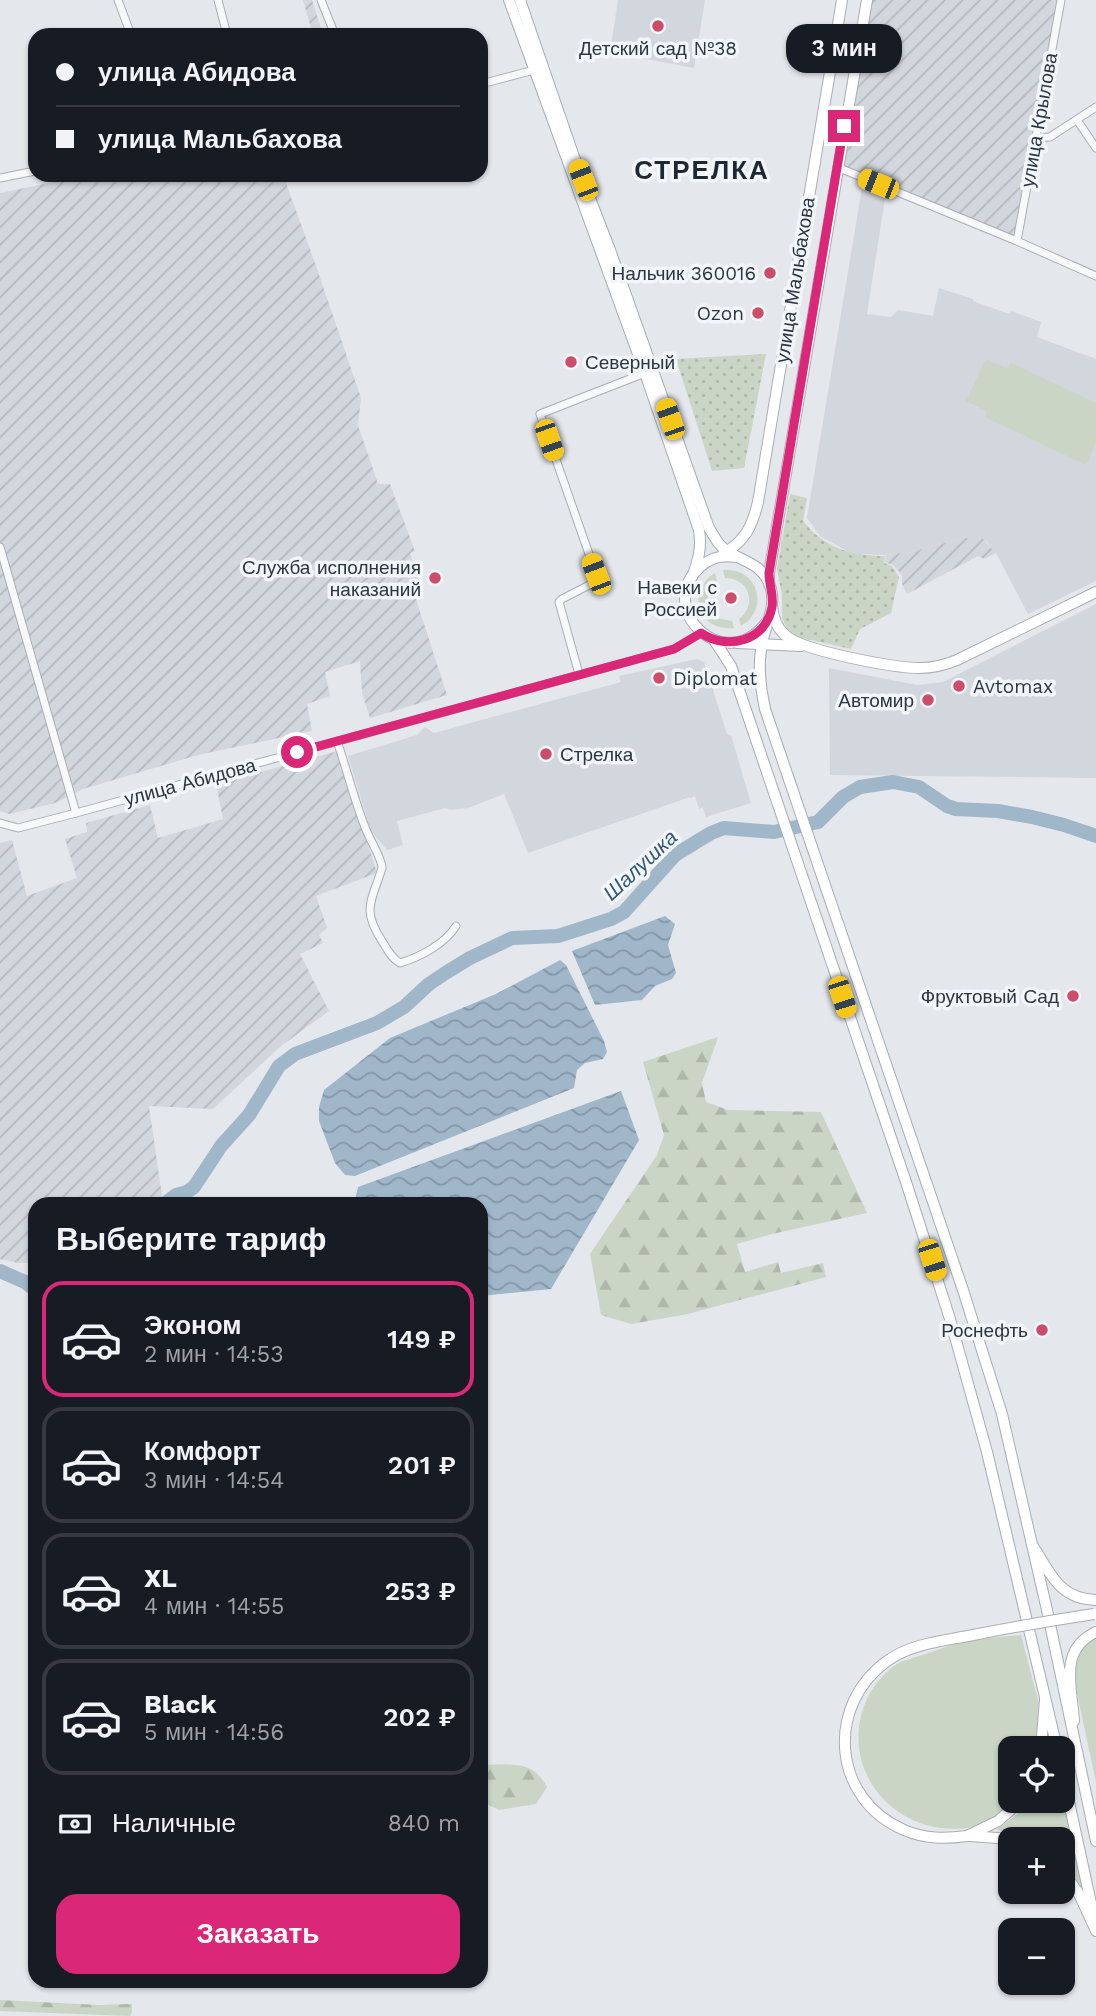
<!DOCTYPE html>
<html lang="ru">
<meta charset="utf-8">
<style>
body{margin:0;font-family:"Work Sans",sans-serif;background:#20242c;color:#f1f3f6;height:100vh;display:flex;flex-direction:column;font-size:26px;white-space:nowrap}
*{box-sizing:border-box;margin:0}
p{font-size:23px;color:#9ea1a6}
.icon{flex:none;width:38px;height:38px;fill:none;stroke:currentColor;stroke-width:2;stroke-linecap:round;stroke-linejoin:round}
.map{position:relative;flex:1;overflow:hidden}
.sheet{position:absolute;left:28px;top:1197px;width:460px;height:791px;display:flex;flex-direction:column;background:#171b24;border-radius:21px;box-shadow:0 2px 5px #0004}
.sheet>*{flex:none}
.hud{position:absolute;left:28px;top:28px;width:460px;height:154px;border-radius:21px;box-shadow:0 2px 5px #0004;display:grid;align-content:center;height:154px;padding:0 28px;background:#171b24}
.controls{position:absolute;left:998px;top:1736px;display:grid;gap:14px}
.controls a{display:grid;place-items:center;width:77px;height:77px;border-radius:14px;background:#171b24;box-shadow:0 2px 5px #0004;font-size:35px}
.end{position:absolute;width:32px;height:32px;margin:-16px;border:9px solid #db2777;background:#fff;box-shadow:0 0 0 4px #fff}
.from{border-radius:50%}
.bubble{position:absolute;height:49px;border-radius:21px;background:#171b24;box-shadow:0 2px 5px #0004;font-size:23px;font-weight:600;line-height:49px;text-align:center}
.car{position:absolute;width:21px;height:42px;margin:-21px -10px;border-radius:9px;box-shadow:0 0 5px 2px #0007;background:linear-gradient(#f5c518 24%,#345 0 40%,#f5c518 0 76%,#345 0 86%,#f5c518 0)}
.hud b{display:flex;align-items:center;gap:24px;height:66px;font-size:26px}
.hud b+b{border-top:2px solid #363941}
.hud i{width:18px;height:18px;background:#f1f3f6}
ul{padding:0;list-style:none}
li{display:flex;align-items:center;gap:21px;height:116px;margin:0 14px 10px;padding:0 14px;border:4px solid #363941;border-radius:21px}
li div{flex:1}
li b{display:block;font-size:26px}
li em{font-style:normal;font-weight:600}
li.on{border-color:#db2777}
li>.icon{width:63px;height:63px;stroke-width:1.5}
h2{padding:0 28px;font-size:32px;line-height:84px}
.pay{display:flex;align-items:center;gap:18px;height:77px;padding:0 28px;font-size:26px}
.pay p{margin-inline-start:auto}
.button{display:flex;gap:14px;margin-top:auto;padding:14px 28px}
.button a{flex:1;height:80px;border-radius:21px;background:#db2777;color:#fff;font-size:28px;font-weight:600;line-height:80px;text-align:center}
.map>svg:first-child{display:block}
</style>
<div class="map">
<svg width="1096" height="2016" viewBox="0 0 1096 2016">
<defs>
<pattern id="industrial-furrows" width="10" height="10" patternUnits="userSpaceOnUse" patternTransform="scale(1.75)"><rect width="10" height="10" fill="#d2d6dd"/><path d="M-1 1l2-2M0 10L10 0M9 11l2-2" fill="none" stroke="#b4b8bf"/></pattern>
<pattern id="forest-firs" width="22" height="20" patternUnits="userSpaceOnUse" patternTransform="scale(1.75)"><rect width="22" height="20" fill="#cad5c5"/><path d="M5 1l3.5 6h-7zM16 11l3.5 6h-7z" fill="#aeb7aa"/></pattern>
<pattern id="park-dots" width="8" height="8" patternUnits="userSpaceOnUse" patternTransform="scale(1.75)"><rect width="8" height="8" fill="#cad5c5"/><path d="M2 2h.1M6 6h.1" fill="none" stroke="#aeb7aa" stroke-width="1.8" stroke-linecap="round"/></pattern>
<pattern id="water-waves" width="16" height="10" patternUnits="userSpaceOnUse" patternTransform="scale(1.75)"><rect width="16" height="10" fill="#a0b7ca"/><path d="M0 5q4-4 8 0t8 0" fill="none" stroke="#8396a6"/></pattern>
</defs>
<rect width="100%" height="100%" fill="#e4e7eb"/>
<g fill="#d2d6dd">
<path d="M618 0H705L694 68 610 52Z"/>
<path d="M863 182 886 192 867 314 891 317 898 310 933 316 939 288 973 299V301L1009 314 1011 311 1041 322 1037 337 1096 359V581L1028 614 996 553 986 541 964 538 911 552 886 555 859 554 847 551 820 536 807 518Z"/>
<path d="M1096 604V778L830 775 829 668 917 685 943 682Z"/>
<path d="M697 659 704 662 727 734 731 735 751 803 706 817 703 807 699 809 695 796 691 798 690 797 528 853 504 794 468 808 450 810 445 808 397 821 403 845 387 850 371 831 348 756 417 735 425 727 434 733 621 682 619 676Z"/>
</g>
<g fill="url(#industrial-furrows)">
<path d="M303 0H312L323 35H313Z"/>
<path d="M867 0H1061L1017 241 837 167Z"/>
<path d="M88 175H283L314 260 361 398 358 425 378 484H390L415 551 410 553 421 587 413 590 447 695 370 718 362 693 360 661 325 672 330 696 307 704 312 731 198 755 83 789 55 803 9 814 0 811V193Z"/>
<path d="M964 538H982L996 553 984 559 978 556 907 594 902 584V575L893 565 885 562 886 555 911 552Z"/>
<path d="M338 751 377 873 316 896 327 928 319 935 323 943 300 954 329 1011 281 1046 213 1109 149 1106 162 1196 154 1204H35V1263H18L0 1259V843L12 840 27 896 77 878 65 839 87 832 86 823 150 805 158 838 223 819 216 784Z"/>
</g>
<g fill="#cad5c5">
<path d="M986 359 1007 369 1011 363 1096 403V443L1086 465 985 417 987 411 966 401Z"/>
<path d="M723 570C757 567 771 608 741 626L739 619C758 604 749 578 725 578Z"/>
<path d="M715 573 717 581 708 592V607L717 618 732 621 734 628C699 632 685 592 715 573Z"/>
<path d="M1021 1635 1039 1704 1036 1748H1010V1801H1012C1001 1812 989 1824 973 1827 906 1840 845 1783 861 1716 866 1695 878 1677 897 1664 904 1660 914 1658 922 1655 935 1651 949 1645 963 1642 982 1638 1002 1637 1021 1635Z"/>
<path d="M1096 1637V1782L1074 1679 1075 1660 1085 1645Z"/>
<path d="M1062 1791 1084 1890 1062 1859V1839H1032L1017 1833 996 1830 1023 1810 1030 1801H1062Z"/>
</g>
<g fill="url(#forest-firs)">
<path d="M718 1037 702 1083 706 1102 728 1110 821 1112 867 1213 772 1234 737 1244 745 1272 778 1262 781 1273 823 1263 826 1277 688 1314 631 1324 601 1315 590 1254 657 1155 664 1135 643 1062Z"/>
<path d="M481 1765C497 1765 519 1762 532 1770 539 1774 543 1780 547 1787L536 1804 499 1810 487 1804 481 1774Z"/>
<path d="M0 2000 98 2005 132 2004V2012L130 2016 0 2011Z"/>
</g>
<g fill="url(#park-dots)">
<path d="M766 354 744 468 712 471 676 359Z"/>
<path d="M790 494 807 498 803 521C824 548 852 556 885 556L884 563 892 566 899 577 891 613 860 629 851 649 793 636 788 631 782 618V595L777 569Z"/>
</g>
<g fill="url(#water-waves)">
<path d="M665 916 675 924 668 945 676 973 672 979 655 986 642 1000 595 1005 572 951Z"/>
<path d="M560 960 566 965 604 1041 607 1052 603 1059 585 1063 577 1070 574 1088 355 1176 345 1175 335 1163 319 1121V1107L324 1090 390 1038 496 994Z"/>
<path d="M621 1091 639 1140 551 1289 481 1296V1204H354L358 1187Z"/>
</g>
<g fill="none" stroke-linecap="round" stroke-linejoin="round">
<path stroke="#a0b7ca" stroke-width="2.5" d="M1088 832 1096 831"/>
<g stroke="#a0b7ca" stroke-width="14">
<path d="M164 1204 176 1195 187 1192 194 1187 221 1146 249 1115 279 1066 295 1054 377 1023 404 1007 429 984 447 972 470 958 512 938 558 936 611 919 624 912 675 855 711 833 724 828 774 832 818 822 843 797 860 787 893 782 919 787 947 806 956 809 998 811 1032 817 1064 825 1096 836"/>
<path d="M0 1271 25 1282 35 1290"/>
</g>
<defs>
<g id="street">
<path d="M118 0 131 35"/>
<path d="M218 0 227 35"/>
<path d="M321 0 335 35"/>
<path d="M481 84 538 69"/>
<path d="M1077 120 1096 148"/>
<path d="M1036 138 1050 137 1096 107"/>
<path d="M837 167 1017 241 1096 276"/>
<path d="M0 178 35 171"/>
<path d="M1017 241 1061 0"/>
<path d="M0 547 76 813"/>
<path d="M579 674 559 602 562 599 593 583 596 579V574L540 414 645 373"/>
<path d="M337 741C347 770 354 799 365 827 369 839 382 858 382 868 372 901 361 909 382 941 387 949 391 958 400 963 420 957 445 944 456 926"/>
<path d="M0 823 18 828 76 813 674 649 701 633"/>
</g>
<g id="secondary">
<path d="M723 554C745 541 752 527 758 502L842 0"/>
<path d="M769 583V573L867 0"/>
<path d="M772 606C773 618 776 627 785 635 802 651 895 668 920 668 933 668 945 665 957 660L1096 592"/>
<path d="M737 643 801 646"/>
<path d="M1033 1546C1051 1574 1059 1599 1096 1600"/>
<path d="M1074 1721C1072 1687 1058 1650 1096 1632"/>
<path d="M1041 1748 1045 1700"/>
<path d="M967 1836 998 1821 1021 1801"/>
<path d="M970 1836 1010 1839"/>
<path d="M1062 1870 1079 1894 1096 1931"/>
</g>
<g id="primary">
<path d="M509 0 645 373 699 530C702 548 698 561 692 577"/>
<path d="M520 0 574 157 610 250 709 528C713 534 716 541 721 546 736 561 758 560 768 581 780 604 763 627 761 650 758 670 761 689 765 709L963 1290 1002 1414 1047 1610 1096 1841"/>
<path d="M736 557C723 555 710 558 700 567 654 608 724 677 766 623"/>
<path d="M714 640 731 666 906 1182 950 1319 987 1452 1057 1748"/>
<path d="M1062 1770 1096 1926"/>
</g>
</defs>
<use href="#street" stroke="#a9aeb5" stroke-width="9"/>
<use href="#secondary" stroke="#a9aeb5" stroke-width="12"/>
<use href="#primary" stroke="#a3acb7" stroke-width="12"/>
<use href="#street" stroke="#f6f8f9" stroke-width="7"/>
<use href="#secondary" stroke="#fff" stroke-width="10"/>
<use href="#primary" stroke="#fff" stroke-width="10"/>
<defs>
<path id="secondary-bridge" d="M967 1836C945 1839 925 1839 904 1830 832 1799 825 1706 887 1661 912 1643 944 1641 973 1635 1013 1627 1054 1620 1094 1614"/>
</defs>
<use href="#secondary-bridge" stroke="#a9aeb5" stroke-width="12" stroke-linecap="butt"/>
<use href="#secondary-bridge" stroke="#fff" stroke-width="10"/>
</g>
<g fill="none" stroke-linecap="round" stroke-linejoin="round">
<path stroke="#db2777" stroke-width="9" d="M297 752 674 649 701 633C727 651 766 641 772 607 774 595 769 585 769 573L844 126"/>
</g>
<g fill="#cb4d6a" stroke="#f3f6f8" stroke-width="2.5">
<circle cx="658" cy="26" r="7"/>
<circle cx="770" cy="273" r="7"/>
<circle cx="758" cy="313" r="7"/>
<circle cx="571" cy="362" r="7"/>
<circle cx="435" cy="578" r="7"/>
<circle cx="731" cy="598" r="7"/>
<circle cx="659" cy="678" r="7"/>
<circle cx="959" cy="686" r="7"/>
<circle cx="928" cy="700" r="7"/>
<circle cx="546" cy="754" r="7"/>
<circle cx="1073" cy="996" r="7"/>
<circle cx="1042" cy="1330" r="7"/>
</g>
<g text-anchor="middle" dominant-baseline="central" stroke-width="7" stroke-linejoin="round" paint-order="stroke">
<g font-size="19" fill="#2c3643" stroke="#f3f6f8" text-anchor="end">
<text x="658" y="48" text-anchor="middle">Детский сад №38</text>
<text x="756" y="273">Нальчик 360016</text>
<text x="744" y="313">Ozon</text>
<text x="585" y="362" text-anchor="start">Северный</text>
<text x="421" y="567">Служба исполнения<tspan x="421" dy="22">наказаний</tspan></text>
<text x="717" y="587">Навеки с<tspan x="717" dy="22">Россией</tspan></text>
<text x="673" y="678" text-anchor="start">Diplomat</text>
<text x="973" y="686" text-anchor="start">Avtomax</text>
<text x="914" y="700">Автомир</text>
<text x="560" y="754" text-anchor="start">Стрелка</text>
<text x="1059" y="996">Фруктовый Сад</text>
<text x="1028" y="1330">Роснефть</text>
</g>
<g font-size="19" fill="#2c3643" stroke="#f3f6f8">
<text transform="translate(1039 120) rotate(-80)">улица Крылова</text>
<text transform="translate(795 280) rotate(-81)">улица Мальбахова</text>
<text transform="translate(190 782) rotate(-15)">улица Абидова</text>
</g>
<g font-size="21" font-style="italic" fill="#365876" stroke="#f3f6f8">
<text transform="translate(640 865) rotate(-43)">Шалушка</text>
</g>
<g font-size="26" font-weight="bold" letter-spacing="2" fill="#1e2734" stroke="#f3f6f8">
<text x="702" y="170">СТРЕЛКА</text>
</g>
</g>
</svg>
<div class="controls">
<a><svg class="icon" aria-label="locate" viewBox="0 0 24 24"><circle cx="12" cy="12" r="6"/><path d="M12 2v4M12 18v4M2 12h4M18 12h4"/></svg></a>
<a>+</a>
<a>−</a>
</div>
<i class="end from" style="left:297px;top:752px"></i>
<i class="end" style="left:844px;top:126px"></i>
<div class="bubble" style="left:786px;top:24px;width:116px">3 мин</div>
<i class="car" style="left:583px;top:180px;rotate:339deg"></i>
<i class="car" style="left:878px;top:184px;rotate:292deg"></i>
<i class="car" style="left:670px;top:419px;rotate:341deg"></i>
<i class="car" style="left:549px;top:440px;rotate:161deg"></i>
<i class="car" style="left:596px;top:574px;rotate:339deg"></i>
<i class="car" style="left:842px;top:997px;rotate:162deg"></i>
<i class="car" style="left:932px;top:1260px;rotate:162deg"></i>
<div class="hud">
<b><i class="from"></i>улица Абидова</b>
<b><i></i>улица Мальбахова</b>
</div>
<section class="sheet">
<h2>Выберите тариф</h2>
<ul>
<li class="on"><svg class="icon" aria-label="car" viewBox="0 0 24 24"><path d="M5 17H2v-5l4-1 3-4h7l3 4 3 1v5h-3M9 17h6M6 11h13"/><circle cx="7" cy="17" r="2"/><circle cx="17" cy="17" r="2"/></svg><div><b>Эконом</b><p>2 мин · 14:53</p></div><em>149 ₽</em></li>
<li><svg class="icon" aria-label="car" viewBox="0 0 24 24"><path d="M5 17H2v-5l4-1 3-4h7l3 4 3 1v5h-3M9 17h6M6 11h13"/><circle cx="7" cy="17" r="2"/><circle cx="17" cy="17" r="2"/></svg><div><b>Комфорт</b><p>3 мин · 14:54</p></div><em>201 ₽</em></li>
<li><svg class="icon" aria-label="car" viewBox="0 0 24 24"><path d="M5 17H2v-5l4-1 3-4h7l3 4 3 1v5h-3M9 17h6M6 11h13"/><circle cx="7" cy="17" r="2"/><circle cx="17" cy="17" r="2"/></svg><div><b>XL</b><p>4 мин · 14:55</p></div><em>253 ₽</em></li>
<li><svg class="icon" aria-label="car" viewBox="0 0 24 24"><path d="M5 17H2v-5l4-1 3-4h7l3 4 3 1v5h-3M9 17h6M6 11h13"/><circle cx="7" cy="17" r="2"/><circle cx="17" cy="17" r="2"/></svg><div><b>Black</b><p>5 мин · 14:56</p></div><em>202 ₽</em></li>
</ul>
<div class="pay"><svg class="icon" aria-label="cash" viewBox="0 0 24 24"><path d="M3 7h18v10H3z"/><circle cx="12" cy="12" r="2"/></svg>Наличные<p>840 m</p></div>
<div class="button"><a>Заказать</a></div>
</section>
</div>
